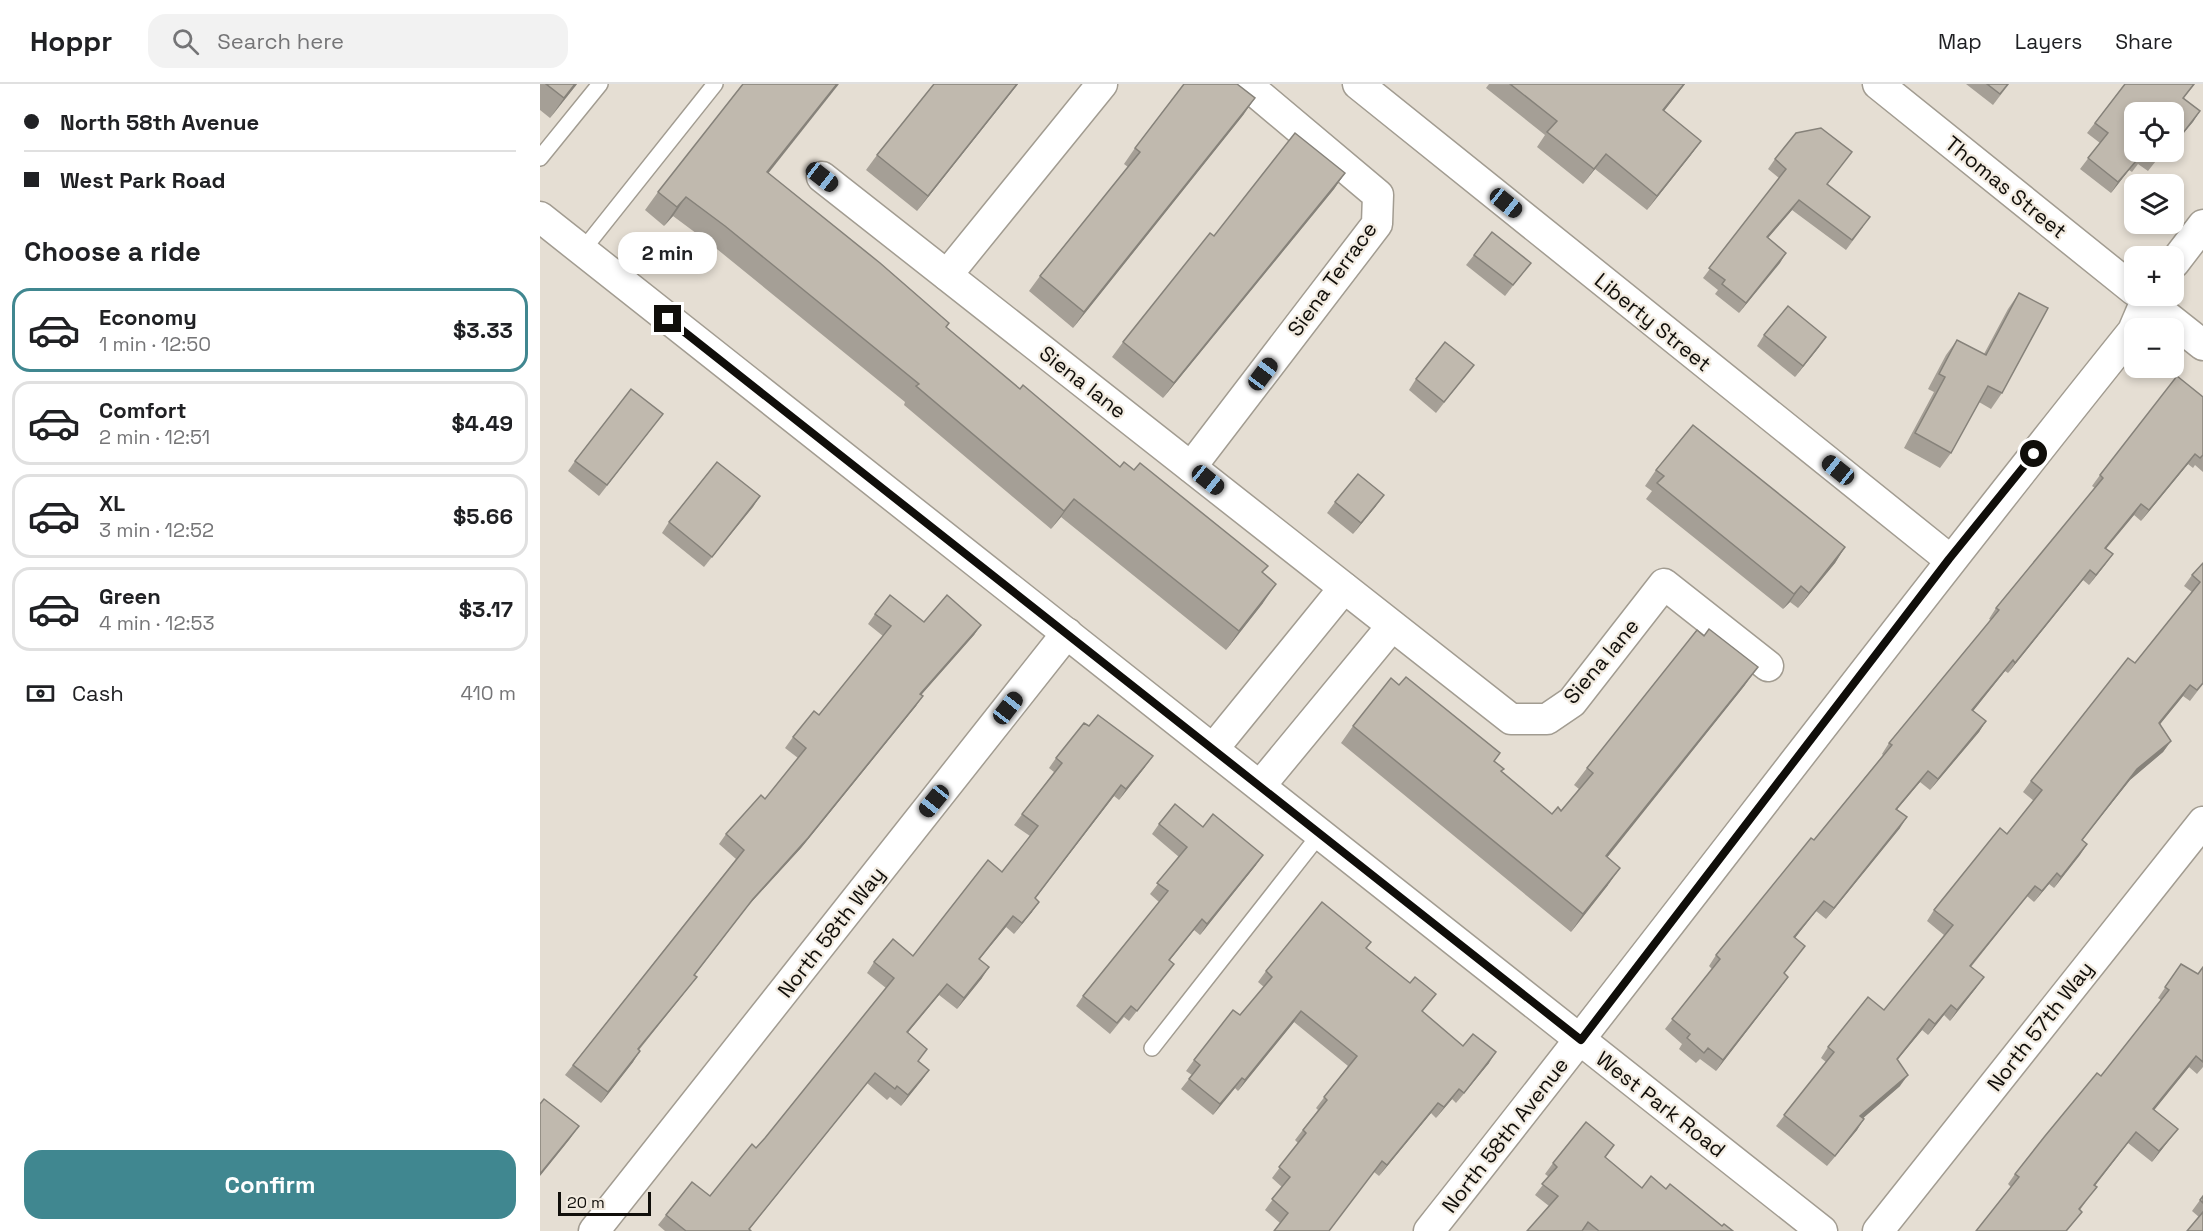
<!DOCTYPE html>
<meta charset="utf-8">
<style>
body{margin:0;font-family:"Space Grotesk",sans-serif;background:#f2f2f2;color:#202124;height:100vh;display:flex;flex-direction:column;font-size:22px;white-space:nowrap}
*{box-sizing:border-box;margin:0}
p{font-size:20px;color:#757577}
.icon{flex:none;width:33px;height:33px;fill:none;stroke:currentColor;stroke-width:2;stroke-linecap:round;stroke-linejoin:round}
.map{position:relative;flex:1;overflow:hidden}
.details{display:flex;flex-direction:column;background:#fff;width:540px}
.details>*{flex:none}
.hud{display:grid;align-content:center;height:132px;padding:0 24px;background:#fff}
.fabs{position:absolute;left:1584px;top:18px;display:grid;gap:12px}
.fabs a{display:grid;place-items:center;width:60px;height:60px;border-radius:12px;background:#fff;box-shadow:0 3px 9px #0003;font-size:30px}
.scale{position:absolute;left:18px;bottom:15px;width:93px;box-sizing:border-box;padding-left:6px;border:3px solid #100e0a;border-top:0;font-size:16px;line-height:21px;white-space:nowrap;color:#100e0a;-webkit-text-stroke:4px #f2ebe0;paint-order:stroke}
.end{position:absolute;width:27px;height:27px;margin:-14px;border:8px solid #100e0a;background:#fff;box-shadow:0 0 0 3px #fff}
.from{border-radius:50%}
.bubble{position:absolute;height:42px;border-radius:18px;background:#fff;box-shadow:0 3px 9px #0003;font-size:20px;font-weight:600;line-height:42px;text-align:center}
.car{position:absolute;width:18px;height:36px;margin:-18px -9px;border-radius:8px;box-shadow:0 0 4px 2px #0007;background:linear-gradient(#222 24%,#8ab4d8 0 40%,#222 0 76%,#8ab4d8 0 86%,#222 0)}
.hud b{display:flex;align-items:center;gap:21px;height:57px;font-size:22px}
.hud b+b{border-top:2px solid #e0e0e0}
.hud i{width:15px;height:15px;background:#202124}
ul{padding:0;list-style:none}
li{display:flex;align-items:center;gap:18px;height:84px;margin:0 12px 9px;padding:0 12px;border:3px solid #e0e0e0;border-radius:18px}
li div{flex:1}
li b{display:block;font-size:22px}
li em{font-style:normal;font-weight:600}
li.selected{border-color:#408790}
li>.icon{width:54px;height:54px;stroke-width:1.5}
h2{padding:0 24px;font-size:27px;line-height:72px}
.pay{display:flex;align-items:center;gap:15px;height:66px;padding:0 24px;font-size:22px}
.pay p{margin-inline-start:auto}
.action{display:flex;gap:12px;margin-top:auto;padding:12px 24px}
.action a{flex:1;height:69px;border-radius:18px;background:#408790;color:#fff;font-size:24px;font-weight:600;line-height:69px;text-align:center}
header{display:flex;align-items:center;gap:36px;box-sizing:border-box;height:84px;padding:0 30px;background:#fff;border-bottom:2px solid #e0e0e0}
header strong{font-size:28px}
nav{display:flex;gap:33px;margin-inline-start:auto;font-size:21px}
.search{width:420px;height:54px;background:#f2f2f2;display:flex;align-items:center;gap:15px;box-sizing:border-box;padding:0 21px;border-radius:18px;color:#757577;font-size:22px}
main{display:flex;flex:1;min-height:0}
.map>svg:first-child{display:block}
</style>
<header>
<strong>Hoppr</strong>
<div class="search"><svg class="icon" aria-label="search" viewBox="0 0 24 24"><circle cx="10" cy="10" r="6"/><path d="M15 15l6 6"/></svg>Search here</div>
<nav><a>Map</a><a>Layers</a><a>Share</a></nav>
</header>
<main>
<section class="details">
<div class="hud">
<b><i class="from"></i>North 58th Avenue</b>
<b><i></i>West Park Road</b>
</div>
<h2>Choose a ride</h2>
<ul>
<li class="selected"><svg class="icon" aria-label="car" viewBox="0 0 24 24"><path d="M5 17H2v-5l4-1 3-4h7l3 4 3 1v5h-3M9 17h6M6 11h13"/><circle cx="7" cy="17" r="2"/><circle cx="17" cy="17" r="2"/></svg><div><b>Economy</b><p>1 min · 12:50</p></div><em>$3.33</em></li>
<li><svg class="icon" aria-label="car" viewBox="0 0 24 24"><path d="M5 17H2v-5l4-1 3-4h7l3 4 3 1v5h-3M9 17h6M6 11h13"/><circle cx="7" cy="17" r="2"/><circle cx="17" cy="17" r="2"/></svg><div><b>Comfort</b><p>2 min · 12:51</p></div><em>$4.49</em></li>
<li><svg class="icon" aria-label="car" viewBox="0 0 24 24"><path d="M5 17H2v-5l4-1 3-4h7l3 4 3 1v5h-3M9 17h6M6 11h13"/><circle cx="7" cy="17" r="2"/><circle cx="17" cy="17" r="2"/></svg><div><b>XL</b><p>3 min · 12:52</p></div><em>$5.66</em></li>
<li><svg class="icon" aria-label="car" viewBox="0 0 24 24"><path d="M5 17H2v-5l4-1 3-4h7l3 4 3 1v5h-3M9 17h6M6 11h13"/><circle cx="7" cy="17" r="2"/><circle cx="17" cy="17" r="2"/></svg><div><b>Green</b><p>4 min · 12:53</p></div><em>$3.17</em></li>
</ul>
<div class="pay"><svg class="icon" aria-label="cash" viewBox="0 0 24 24"><path d="M3 7h18v10H3z"/><circle cx="12" cy="12" r="2"/></svg>Cash<p>410 m</p></div>
<div class="action"><a>Confirm</a></div>
</section>
<div class="map">
<svg width="1663" height="1147" viewBox="0 0 1663 1147">
<rect width="100%" height="100%" fill="#e5ded3"/>
<g fill="none" stroke-linecap="round" stroke-linejoin="round">
<defs>
<g id="service">
<path d="M0 74 60 0"/>
<path d="M42 167 175 0"/>
<path d="M612 964 780 750"/>
</g>
<g id="minor">
<path d="M818 0 1409 475"/>
<path d="M1338 0 1594 206"/>
<path d="M282 93 971 635H1007L1032 618 1124 500 1228 582"/>
<path d="M0 133 1282 1147"/>
<path d="M1634 179 1663 141"/>
<path d="M407 191 562 0"/>
<path d="M1601 212 1663 261"/>
<path d="M651 383 837 140 838 111 706 0"/>
<path d="M673 665 804 504"/>
<path d="M720 702 852 542"/>
<path d="M54 1147 527 549"/>
<path d="M889 1147C1126 849 1354 544 1593 247L1608 212"/>
<path d="M1338 1147 1663 738"/>
</g>
</defs>
<use href="#service" stroke="#a29c91" stroke-width="18"/>
<use href="#minor" stroke="#a29c91" stroke-width="33"/>
<use href="#service" stroke="#fff" stroke-width="15"/>
<use href="#minor" stroke="#fff" stroke-width="30"/>
</g>
<g fill="#a59f96">
<path d="M0 0H37L10 34 0 26Z"/>
<path d="M394 0H478L377 127 326 86 337 71Z"/>
<path d="M949 0H1145L1124 27 1161 57 1150 72 1107 126 1055 85 1043 100 997 63 1005 51 946 4Z"/>
<path d="M1426 0H1469L1453 21Z"/>
<path d="M1585 0H1655L1644 14 1660 27 1635 59 1634 58V28L1594 68H1623L1608 87 1598 80 1592 88 1589 86 1571 109 1540 85 1560 59 1547 49Z"/>
<path d="M704 30 533 244 489 207 500 192 588 83 584 80 595 64Z"/>
<path d="M1312 68 1287 100 1323 143 1306 166 1252 126 1228 154 1246 169 1199 229 1175 210 1178 206 1163 194 1239 94 1228 85 1235 75Z"/>
<path d="M228 89 406 243 480 305 580 383 723 489V519L686 566 521 433 511 445 364 321 365 318 172 161 133 132 124 142 105 126 118 108Z"/>
<path d="M805 89 794 105 623 314 572 273 583 258 674 152Z"/>
<path d="M934 171 983 189 965 212 926 181Z"/>
<path d="M1479 209 1462 309 1451 325 1439 318 1411 369 1400 384 1364 364 1394 308 1388 305 1406 271 1417 256 1444 270 1468 225Z"/>
<path d="M1224 251 1279 263 1255 293 1217 262Z"/>
<path d="M926 291 896 329 869 306 876 295Z"/>
<path d="M1663 313V388L1655 381 1653 384 1648 380 1601 437 1594 431 1566 465 1573 470 1549 501 1543 496 1468 589 1465 587 1433 627 1446 637 1439 648 1390 706 1380 698 1357 725 1360 744 1286 835 1276 827 1255 854 1257 873 1244 889 1248 893 1176 987 1160 975 1156 979 1139 965 1142 960 1125 945 1172 885 1169 882 1176 871 1274 756 1343 671 1342 670 1349 659 1451 536 1449 535 1456 524 1555 404 1552 402 1560 391Z"/>
<path d="M115 340 59 412 28 387 35 377Z"/>
<path d="M1116 386 1305 463 1295 479 1258 524 1250 518 1243 525 1106 415 1112 407 1105 402Z"/>
<path d="M220 412 164 483 122 449 129 438Z"/>
<path d="M795 418 836 422 813 450 787 429Z"/>
<path d="M1663 479V600L1650 617 1643 612 1620 640 1631 657 1623 668 1590 696 1542 756 1547 760 1514 804 1509 800 1494 818 1487 812 1431 883 1436 904 1410 937 1404 931 1388 951 1382 946 1357 976 1360 1002 1323 1034 1317 1046 1287 1082 1236 1042 1286 978 1281 974 1288 963 1344 926 1404 851 1387 837 1394 826 1467 750 1494 717 1483 708 1491 697 1595 579 1652 508 1644 502 1652 491Z"/>
<path d="M335 530 384 538 441 541 434 551 382 610 376 622 261 764 205 825 155 891 149 903 99 966 93 978 61 1019 25 991 196 775 179 760 186 750 225 715 258 674 245 664 253 653 279 631 343 552 328 540Z"/>
<path d="M1205 601 1067 773 1068 801 1031 848 801 659 813 642 954 677 961 688 1012 730 1021 727 1039 705 1034 701 1047 684Z"/>
<path d="M516 674 605 683 579 716 574 712 495 814 492 828 474 850 466 843 439 876 442 894 417 925 399 911 368 948 378 978 389 986 361 1022 350 1013 347 1016 327 999 209 1146 211 1147H125L118 1141 126 1131 170 1112 225 1054 346 904 327 889 334 878 373 872 462 788 490 752 474 741 514 688 509 684Z"/>
<path d="M619 740 663 743 716 781 660 851 654 846 629 876 634 880 626 890 589 937 584 933 570 950 536 922 543 912 619 818 610 810 639 773 612 750Z"/>
<path d="M826 864 870 899 896 910 882 928 923 962 949 979 916 1019 912 1015 896 1034 891 1029 839 1092 834 1088 740 1139 725 1126 742 1103 732 1094 758 1059 755 1056 778 1026 776 1024 808 982 754 938 698 1007 695 1004 673 1031 641 1005 652 991 646 987 654 976 700 931 724 903 718 898 726 887Z"/>
<path d="M1641 880 1658 890 1663 883V983L1657 990 1649 983 1614 1026 1638 1045 1630 1055 1612 1078 1588 1059 1555 1101 1549 1113 1540 1126 1542 1128 1527 1147H1436L1471 1103 1468 1100 1475 1090 1561 992 1621 916 1618 914Z"/>
<path d="M1066 1074 1102 1104 1126 1105 1182 1142 1193 1147H987L1009 1122 995 1111 1009 1093 1005 1090 1013 1079Z"/>
<path d="M1663 1112V1147L1659 1133 1652 1127Z"/>
</g>
<g fill="#86827a">
<path d="M35 0H37L10 34 24 14Z"/>
<path d="M297 0H299L215 106 227 88Z"/>
<path d="M477 0H478L377 127 388 112Z"/>
<path d="M1144 0H1145L1113 41 1123 26Z"/>
<path d="M715 14 704 30 533 244 544 228Z"/>
<path d="M1660 27 1653 38 1635 59 1643 49Z"/>
<path d="M1161 57 1150 72 1107 126 1117 112Z"/>
<path d="M1066 70 1055 85 1043 100 1054 85Z"/>
<path d="M1597 76 1589 86 1571 109 1578 98Z"/>
<path d="M805 89 794 105 623 314 634 299Z"/>
<path d="M146 113 133 132 124 142 137 123Z"/>
<path d="M1259 116 1252 126 1220 163 1227 153Z"/>
<path d="M1246 169 1240 179 1199 229 1206 219Z"/>
<path d="M1286 253 1279 263 1255 293 1263 282Z"/>
<path d="M1655 370 1648 380 1601 437 1609 426Z"/>
<path d="M844 411 836 422 813 450 821 439Z"/>
<path d="M220 412 213 423 164 483 172 473Z"/>
<path d="M534 415 521 433 511 445 524 427Z"/>
<path d="M1601 420 1594 431 1557 475 1565 464Z"/>
<path d="M1305 463 1295 479 1258 524 1269 509Z"/>
<path d="M1573 470 1565 481 1549 501 1556 491Z"/>
<path d="M1550 486 1543 496 1468 589 1475 579Z"/>
<path d="M736 500 723 519 686 566 699 547Z"/>
<path d="M1261 502 1250 518 1243 525 1254 510Z"/>
<path d="M441 541 434 551 373 620 380 610Z"/>
<path d="M1473 576 1465 587 1425 637 1432 626Z"/>
<path d="M1218 583 1205 601 1054 790 1066 772Z"/>
<path d="M1650 601 1643 612 1612 650 1619 639Z"/>
<path d="M383 612 376 622 261 764 205 825 147 901 213 815Z"/>
<path d="M1446 637 1439 648 1390 706 1398 695Z"/>
<path d="M1631 657 1623 668 1590 696 1534 766 1597 685Z"/>
<path d="M613 672 605 683 579 716 586 705Z"/>
<path d="M1388 687 1380 698 1349 735 1356 725Z"/>
<path d="M581 701 574 712 487 825 495 814Z"/>
<path d="M1367 733 1360 744 1286 835 1294 824Z"/>
<path d="M1547 760 1540 771 1514 804 1521 793Z"/>
<path d="M723 771 716 781 660 851 667 840Z"/>
<path d="M1080 784 1068 801 1031 848 1043 830Z"/>
<path d="M1517 789 1509 800 1494 818 1502 807Z"/>
<path d="M1495 802 1487 812 1422 893 1430 882Z"/>
<path d="M1284 817 1276 827 1247 864 1254 853Z"/>
<path d="M499 818 492 828 474 850 482 839Z"/>
<path d="M473 832 466 843 431 885 439 875Z"/>
<path d="M662 835 654 846 621 887 629 876Z"/>
<path d="M449 883 442 894 417 925 424 914Z"/>
<path d="M157 893 149 903 90 976 98 965Z"/>
<path d="M1248 893 1241 903 1176 987 1183 976Z"/>
<path d="M1444 893 1436 904 1410 937 1417 926Z"/>
<path d="M407 900 399 911 360 958 367 948Z"/>
<path d="M1411 921 1404 931 1388 951 1395 940Z"/>
<path d="M761 927 754 938 698 1007 705 996Z"/>
<path d="M1389 935 1382 946 1349 986 1357 975Z"/>
<path d="M100 967 93 978 61 1019 68 1008Z"/>
<path d="M956 968 949 979 916 1019 924 1009Z"/>
<path d="M1656 972 1649 983 1606 1036 1613 1025Z"/>
<path d="M389 986 382 996 361 1022 368 1011Z"/>
<path d="M1368 991 1360 1002 1313 1043 1320 1032Z"/>
<path d="M702 994 695 1004 673 1031 680 1020Z"/>
<path d="M919 1005 912 1015 896 1034 904 1023Z"/>
<path d="M898 1019 891 1029 839 1092 847 1081Z"/>
<path d="M1324 1035 1317 1046 1287 1082 1295 1072Z"/>
<path d="M39 1042 29 1056 0 1092V1090Z"/>
<path d="M1638 1045 1630 1055 1612 1078 1619 1067Z"/>
<path d="M1596 1048 1588 1059 1547 1112 1554 1101Z"/>
</g>
<g fill="#c0b9ae" stroke="#86827a" stroke-width="1.5">
<path d="M6 0H35L24 14Z"/>
<path d="M203 0H297L227 88 340 179 409 239 406 243 480 305 483 301 580 383 584 378 594 386 600 379 728 482 722 488 736 500 699 547 534 415 524 427 376 302 379 300 185 142 146 113 137 123 118 108Z"/>
<path d="M394 0H477L388 112 337 71Z"/>
<path d="M644 0H697L715 14 544 228 500 192 600 68 595 64Z"/>
<path d="M970 0H1144L1123 26 1161 57 1117 112 1066 70 1054 85 1007 48 1017 37Z"/>
<path d="M1447 0H1468L1460 10Z"/>
<path d="M1585 0H1654L1643 14 1660 27 1643 49 1639 46 1634 53V28H1594V68H1622L1615 76 1606 69 1599 77 1597 76 1578 98 1548 74 1568 49 1555 39Z"/>
<path d="M1281 44 1312 68 1287 100 1330 133 1312 156 1259 116 1227 153 1246 169 1206 219 1182 200 1185 196 1169 184 1246 85 1235 75 1256 49Z"/>
<path d="M755 49 805 89 634 299 583 258 670 149 674 152Z"/>
<path d="M952 148 991 179 973 201 934 171Z"/>
<path d="M1479 209 1508 224 1462 309 1448 302 1411 369 1375 349 1405 293 1399 290 1417 256 1446 271Z"/>
<path d="M1248 222 1286 253 1263 282 1224 251Z"/>
<path d="M905 258 934 281 904 318 876 295Z"/>
<path d="M1637 292 1663 313V371L1660 374 1655 370 1609 426 1601 420 1565 464 1573 470 1556 491 1550 486 1475 579 1473 576 1432 626 1446 637 1398 695 1388 687 1356 725 1367 733 1294 824 1284 817 1254 853 1265 862 1244 889 1248 893 1183 976 1168 964 1164 969 1147 954 1150 950 1132 935 1180 875 1176 871 1271 754 1274 756 1352 661 1349 659 1459 526 1456 524 1563 394 1560 391Z"/>
<path d="M91 305 123 330 67 401 35 377Z"/>
<path d="M1153 341 1305 463 1269 509 1261 502 1254 510 1117 399 1124 392 1116 386Z"/>
<path d="M177 378 220 412 172 473 129 438Z"/>
<path d="M818 390 844 411 821 439 795 418Z"/>
<path d="M1663 479V599L1657 606 1650 601 1619 639 1631 657 1597 685 1542 756 1547 760 1521 793 1517 789 1502 807 1495 802 1430 882 1444 893 1417 926 1411 921 1395 940 1389 935 1357 975 1368 991 1320 1032 1324 1035 1295 1072 1244 1031 1294 968 1288 963 1328 913 1344 926 1413 841 1394 826 1460 744 1467 750 1502 706 1491 697 1588 574 1595 579 1660 498 1652 491Z"/>
<path d="M350 511 384 538 407 511 441 541 380 610 383 612 268 754 213 815 154 891 157 893 98 965 100 967 68 1008 33 981 204 766 186 750 221 711 225 715 266 664 253 653 274 627 279 631 351 542 335 530Z"/>
<path d="M1169 545 1218 583 1066 772 1080 784 1043 830 813 642 851 594 859 601 866 593 960 669 954 677 964 685 961 687 1012 730 1018 723 1021 727 1053 689 1047 684 1157 546 1164 552Z"/>
<path d="M558 631 613 672 586 705 581 701 495 814 499 818 482 839 473 832 439 875 449 883 424 914 407 900 367 948 387 965 378 977 389 986 368 1011 357 1002 355 1005 335 989 209 1145 211 1147H146L126 1131 152 1098 170 1112 212 1060 216 1064 225 1054 354 894 334 878 353 855 373 872 448 776 462 788 498 742 482 730 522 679 516 674 544 639 549 642Z"/>
<path d="M635 720 663 743 673 730 723 771 667 840 662 835 629 876 634 880 597 927 591 922 577 939 543 912 628 807 617 799 647 763 619 740Z"/>
<path d="M782 818 831 858 826 864 870 899 875 893 896 910 882 927 923 962 933 950 956 968 924 1009 919 1005 904 1023 898 1019 847 1081 842 1077 789 1147H734L748 1129 732 1115 750 1093 739 1083 766 1049 763 1046 787 1016 784 1013 817 972 761 927 705 996 702 994 680 1020 649 995 660 981 654 976 693 926 700 931 732 893 726 887Z"/>
<path d="M1641 880 1658 890 1663 883V978L1656 972 1613 1025 1638 1045 1619 1067 1596 1048 1554 1101 1557 1103 1539 1125 1542 1128 1526 1147H1436L1479 1093 1475 1090 1505 1052 1557 989 1561 992 1629 906 1625 903Z"/>
<path d="M4 1015 39 1042 0 1090V1020Z"/>
<path d="M1046 1038 1074 1061 1065 1073 1102 1104 1111 1092 1126 1105 1130 1100 1182 1142 1184 1140 1193 1147H1059L1048 1138 1042 1147H987L1018 1112 1002 1100 1017 1083 1013 1079Z"/>
<path d="M1663 1112V1119L1660 1116Z"/>
<path d="M1663 1128V1147H1647Z"/>
</g>
<g fill="none" stroke-linecap="round" stroke-linejoin="round">
<path stroke="#100e0a" stroke-width="8" d="M128 235 1041 956 1409 475 1494 370"/>
</g>
<g text-anchor="middle" dominant-baseline="central" stroke-width="4.5" stroke-linejoin="round" paint-order="stroke">
<g font-size="21" fill="#100e0a" stroke="#f2ebe0">
<text transform="translate(1466 103) rotate(39)">Thomas Street</text>
<text transform="translate(792 195) rotate(-54)">Siena Terrace</text>
<text transform="translate(1113 238) rotate(39)">Liberty Street</text>
<text transform="translate(543 298) rotate(38)">Siena lane</text>
<text transform="translate(1061 577) rotate(-50)">Siena lane</text>
<text transform="translate(291 848) rotate(-52)">North 58th Way</text>
<text transform="translate(1500 942) rotate(-52)">North 57th Way</text>
<text transform="translate(1121 1020) rotate(38)">West Park Road</text>
<text transform="translate(965 1051) rotate(-52)">North 58th Avenue</text>
</g>
</g>
</svg>
<div class="fabs">
<a><svg class="icon" aria-label="locate" viewBox="0 0 24 24"><circle cx="12" cy="12" r="6"/><path d="M12 2v4M12 18v4M2 12h4M18 12h4"/></svg></a>
<a><svg class="icon" aria-label="layers" viewBox="0 0 24 24"><path d="M12 4l9 5-9 5-9-5zM3 14l9 5 9-5"/></svg></a>
<a>+</a>
<a>−</a>
</div>
<div class="scale">20 m</div>
<i class="end from" style="left:1494px;top:370px"></i>
<i class="end" style="left:128px;top:235px"></i>
<div class="bubble" style="left:78px;top:148px;width:99px">2 min</div>
<i class="car" style="left:282px;top:93px;rotate:128deg"></i>
<i class="car" style="left:966px;top:119px;rotate:129deg"></i>
<i class="car" style="left:723px;top:290px;rotate:37deg"></i>
<i class="car" style="left:1298px;top:386px;rotate:309deg"></i>
<i class="car" style="left:668px;top:396px;rotate:129deg"></i>
<i class="car" style="left:468px;top:624px;rotate:38deg"></i>
<i class="car" style="left:394px;top:717px;rotate:219deg"></i>
</div>
</main>
